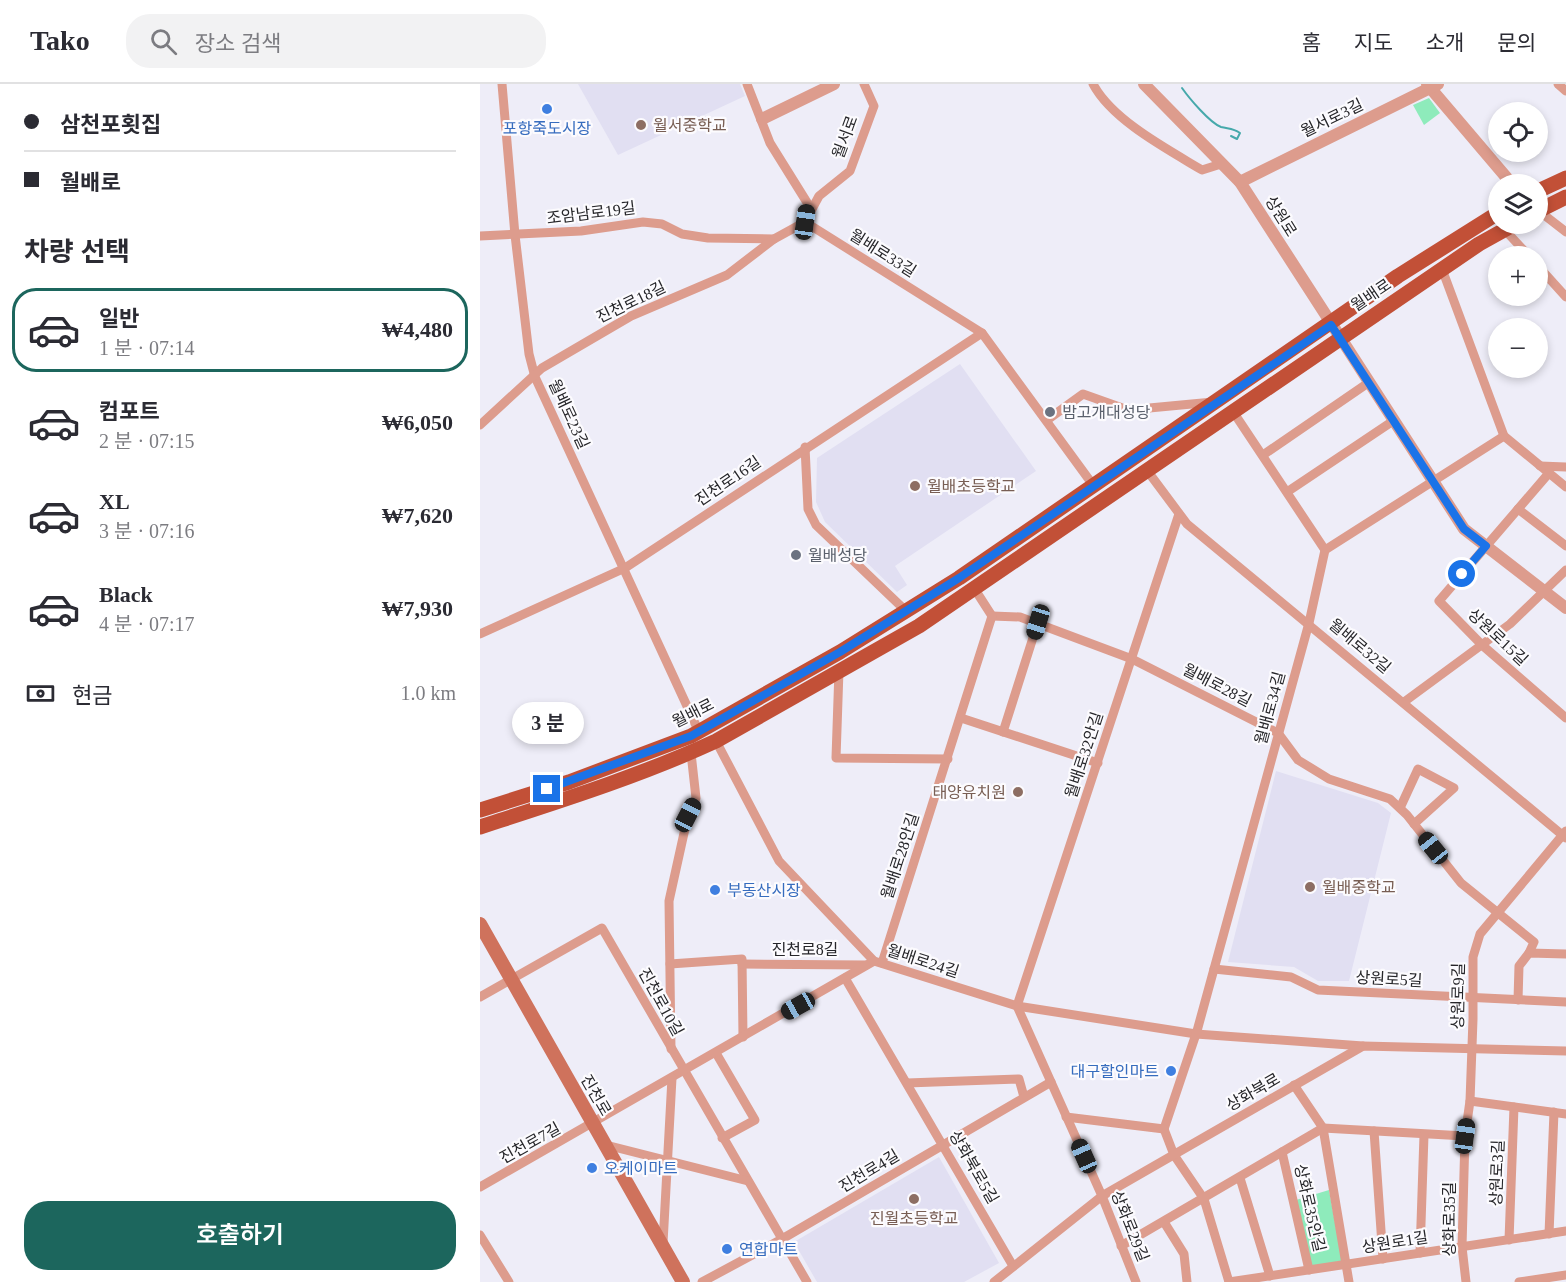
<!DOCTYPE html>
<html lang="ko">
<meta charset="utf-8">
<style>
body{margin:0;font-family:"Times New Roman","Noto Sans KR",serif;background:#f2f2f3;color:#2b2b33;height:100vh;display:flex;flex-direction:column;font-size:22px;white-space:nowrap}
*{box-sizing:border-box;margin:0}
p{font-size:20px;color:#7c7c81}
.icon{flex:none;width:33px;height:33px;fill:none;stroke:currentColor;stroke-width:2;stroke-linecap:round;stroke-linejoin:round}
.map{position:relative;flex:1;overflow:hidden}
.sheet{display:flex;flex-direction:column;background:#fff;width:480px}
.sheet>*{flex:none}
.banner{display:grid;align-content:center;height:132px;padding:0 24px;background:#fff}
.buttons{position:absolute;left:1008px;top:18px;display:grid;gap:12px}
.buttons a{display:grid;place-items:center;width:60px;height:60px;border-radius:50%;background:#fff;box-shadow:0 3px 9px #0003;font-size:30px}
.end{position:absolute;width:27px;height:27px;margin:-14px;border:8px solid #1a73e8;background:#fff;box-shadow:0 0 0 3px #fff}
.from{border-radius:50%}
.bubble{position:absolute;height:42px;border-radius:21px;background:#fff;box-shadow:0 3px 9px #0003;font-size:20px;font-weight:600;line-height:42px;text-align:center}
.car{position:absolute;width:18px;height:36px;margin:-18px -9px;border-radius:8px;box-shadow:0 0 4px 2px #0007;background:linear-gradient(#222 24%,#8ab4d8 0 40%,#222 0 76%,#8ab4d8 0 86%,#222 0)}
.banner b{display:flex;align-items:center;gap:21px;height:57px;font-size:22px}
.banner b+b{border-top:2px solid #e1e1e2}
.banner i{width:15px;height:15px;background:#2b2b33}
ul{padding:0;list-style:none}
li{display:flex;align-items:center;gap:18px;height:84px;margin:0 12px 9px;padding:0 12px;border:3px solid transparent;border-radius:24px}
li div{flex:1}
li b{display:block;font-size:22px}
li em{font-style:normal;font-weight:600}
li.on{border-color:#1c665d}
li>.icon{width:54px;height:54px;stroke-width:1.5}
h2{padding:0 24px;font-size:27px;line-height:72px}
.pay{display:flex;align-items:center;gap:15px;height:66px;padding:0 24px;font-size:22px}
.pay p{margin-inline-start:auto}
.action{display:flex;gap:12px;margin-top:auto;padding:12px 24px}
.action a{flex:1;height:69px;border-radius:24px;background:#1c665d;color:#fff;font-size:24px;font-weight:600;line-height:69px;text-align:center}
header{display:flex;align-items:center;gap:36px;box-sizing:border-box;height:84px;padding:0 30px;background:#fff;border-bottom:2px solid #e1e1e2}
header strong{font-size:28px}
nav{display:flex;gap:33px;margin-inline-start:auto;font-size:21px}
.search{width:420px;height:54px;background:#f2f2f3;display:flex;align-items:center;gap:15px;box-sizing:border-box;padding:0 21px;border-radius:24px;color:#7c7c81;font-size:22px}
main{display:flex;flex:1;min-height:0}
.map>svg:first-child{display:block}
</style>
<header>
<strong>Tako</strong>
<div class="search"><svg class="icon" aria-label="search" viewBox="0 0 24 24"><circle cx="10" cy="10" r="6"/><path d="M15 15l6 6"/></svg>장소 검색</div>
<nav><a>홈</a><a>지도</a><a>소개</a><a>문의</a></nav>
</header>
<main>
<section class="sheet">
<div class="banner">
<b><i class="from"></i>삼천포횟집</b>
<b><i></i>월배로</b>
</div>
<h2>차량 선택</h2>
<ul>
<li class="on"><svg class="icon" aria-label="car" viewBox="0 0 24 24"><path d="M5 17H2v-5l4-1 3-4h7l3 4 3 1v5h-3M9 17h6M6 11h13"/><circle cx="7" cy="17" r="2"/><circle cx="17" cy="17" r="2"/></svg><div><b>일반</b><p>1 분 · 07:14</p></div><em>₩4,480</em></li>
<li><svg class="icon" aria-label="car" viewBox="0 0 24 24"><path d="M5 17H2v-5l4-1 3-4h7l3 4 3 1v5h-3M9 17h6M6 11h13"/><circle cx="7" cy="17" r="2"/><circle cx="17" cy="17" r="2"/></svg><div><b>컴포트</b><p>2 분 · 07:15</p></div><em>₩6,050</em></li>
<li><svg class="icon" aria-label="car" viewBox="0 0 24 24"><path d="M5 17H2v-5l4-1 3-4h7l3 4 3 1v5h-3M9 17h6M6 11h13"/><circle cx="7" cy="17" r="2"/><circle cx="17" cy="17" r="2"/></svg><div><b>XL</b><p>3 분 · 07:16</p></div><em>₩7,620</em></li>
<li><svg class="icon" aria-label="car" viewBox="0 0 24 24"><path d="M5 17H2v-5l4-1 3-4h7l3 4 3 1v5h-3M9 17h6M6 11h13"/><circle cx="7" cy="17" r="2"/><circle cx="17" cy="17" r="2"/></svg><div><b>Black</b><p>4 분 · 07:17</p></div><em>₩7,930</em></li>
</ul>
<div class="pay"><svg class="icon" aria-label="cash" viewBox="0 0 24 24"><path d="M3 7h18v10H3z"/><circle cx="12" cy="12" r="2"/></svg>현금<p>1.0 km</p></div>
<div class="action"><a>호출하기</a></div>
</section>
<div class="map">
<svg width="1086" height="1198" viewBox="0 0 1086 1198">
<rect width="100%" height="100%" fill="#eeedf8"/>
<g fill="#e1dff2">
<path d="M98 0H260L265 12 138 71Z"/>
<path d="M480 280 556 387 415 482 427 501 417 508 345 438 336 418 337 374Z"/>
<path d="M796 687 898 719 911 729 869 897H838L814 883 748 878Z"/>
<path d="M459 1073 519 1179 484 1198H337L314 1158Z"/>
</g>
<g fill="#8eebbb">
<path d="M949 14 960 29 944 41 933 21Z"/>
<path d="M849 1106 862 1177 831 1182 816 1116Z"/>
</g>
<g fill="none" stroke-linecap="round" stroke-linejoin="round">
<path stroke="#46a9ab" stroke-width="2" d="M702 4C709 14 730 39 741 43 749 45 753 44 760 49L757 55 751 52"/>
<g stroke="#dd9c8d" stroke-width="9">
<path d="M22 0 35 151 49 270 55 293 219 648"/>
<path d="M267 0 290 59 328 120 325 138 502 249 613 401"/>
<path d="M613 0C632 36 687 65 722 86L741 80"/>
<path d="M1078 0 1086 7"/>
<path d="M1059 127 1086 148"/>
<path d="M1024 145 1049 172"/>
<path d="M0 152 101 147 163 138 182 140 202 150 228 154 294 155"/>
<path d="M1058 182 1086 213"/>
<path d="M962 185 1024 352 1086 403"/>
<path d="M567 336 603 310 648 326 733 318"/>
<path d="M0 341 62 284 151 232 247 191 294 155 325 138 339 112 370 87 394 22 384 0"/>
<path d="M325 363 328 425 336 441 427 528"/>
<path d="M783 371 888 299"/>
<path d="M1060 382 1086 383"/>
<path d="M666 385 707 440 1086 754"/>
<path d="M1069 389 959 517 1002 561 1086 634"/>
<path d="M807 408 913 337"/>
<path d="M1038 425 1086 462"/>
<path d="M845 466 1024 352"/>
<path d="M494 504 512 532"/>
<path d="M512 532 540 533 652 575 798 649 818 676 849 695 910 715 927 731 981 799 1054 858 1049 869"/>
<path d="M0 550 145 484 502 249"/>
<path d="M359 586 356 674 468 675"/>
<path d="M924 618 1030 540 1086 486"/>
<path d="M481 634 618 679"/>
<path d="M523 648 558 538"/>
<path d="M236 657 299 777 394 877 537 922 716 950 883 962"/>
<path d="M920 724 938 685 974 704 934 740"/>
<path d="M402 879 512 532"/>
<path d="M190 880 262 875 263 953"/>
<path d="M262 880 386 881"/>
<path d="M734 885 811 893 838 906 1086 918"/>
<path d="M365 894 533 1182"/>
<path d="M0 913 122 844 327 1198"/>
<path d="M1038 916 1039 882 1049 869 1086 870"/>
<path d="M191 965 189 817 208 731 216 714 211 669"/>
<path d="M236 969 275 1036 242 1054"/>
<path d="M427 999 539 995 544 1013"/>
<path d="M814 1001 843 1044 869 1198"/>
<path d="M990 1017 1086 1030"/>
<path d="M586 1033 684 1045"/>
<path d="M684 1045 717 947 829 539 845 466 752 326"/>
<path d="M684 1045 694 1071 724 1115 749 1198"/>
<path d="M894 1047 903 1175"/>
<path d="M126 1061 268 1097"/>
<path d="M802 1068 829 1186"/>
<path d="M760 1094 790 1192"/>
<path d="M0 1103 394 877"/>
<path d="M684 1138 704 1170 707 1198"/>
<path d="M1069 1150 1074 1028"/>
<path d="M0 1151 29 1198"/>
<path d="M1029 1156 1034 1023"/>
<path d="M183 1159 192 994"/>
<path d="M641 1162 843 1044 985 1052"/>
<path d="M940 1169 944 1051"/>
<path d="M222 1198 302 1155 571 998"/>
<path d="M514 1198 622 1112 883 962 1086 967"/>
<path d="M656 1198 622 1112 537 922 699 430"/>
<path d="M749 1198 1086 1147"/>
<path d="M986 1198 982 1163 985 1052 990 1017 993 935V873L1000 850 1086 747"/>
<path d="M1039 1198 1086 1191"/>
</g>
<g stroke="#dd9c8d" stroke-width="12">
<path d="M664 0 760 98 984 445 1086 524"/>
<path d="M947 0 1032 100"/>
<path d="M282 35 354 0"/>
<path d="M760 98 958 0"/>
</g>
<path stroke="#cf725c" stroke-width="14" d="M0 840 203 1198"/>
<g stroke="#c25037" stroke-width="15">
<path d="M1058 107 1086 94"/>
<path d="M1058 127 1086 113"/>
<path d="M0 726 89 698 211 652 360 568 479 494 918 192 1018 129"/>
<path d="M0 743C80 717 160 692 236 657L439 542 999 160 1035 140"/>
</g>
</g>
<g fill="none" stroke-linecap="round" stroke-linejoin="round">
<path stroke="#1a73e8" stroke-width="8" d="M67 705 211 652 360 568 479 494 851 241 984 445 1006 462 982 490"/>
</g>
<g fill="#3f7fe0" stroke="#fcfbfe" stroke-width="2">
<circle cx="67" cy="25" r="6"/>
<circle cx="235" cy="806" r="6"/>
<circle cx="691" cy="987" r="6"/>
<circle cx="112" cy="1084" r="6"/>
<circle cx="247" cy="1165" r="6"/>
</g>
<g fill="#8d6e63" stroke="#fcfbfe" stroke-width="2">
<circle cx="161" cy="41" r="6"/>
<circle cx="435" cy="402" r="6"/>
<circle cx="538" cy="708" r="6"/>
<circle cx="830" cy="803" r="6"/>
<circle cx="434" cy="1115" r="6"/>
</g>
<g fill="#6b7280" stroke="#fcfbfe" stroke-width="2">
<circle cx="570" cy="328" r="6"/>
<circle cx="316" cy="471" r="6"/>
</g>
<g text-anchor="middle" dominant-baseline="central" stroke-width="4.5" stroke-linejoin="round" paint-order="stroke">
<g font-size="16" fill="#26262a" stroke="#fcfbfe">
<text transform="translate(852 34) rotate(-26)">월서로3길</text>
<text transform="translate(365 53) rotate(-70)">월서로</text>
<text transform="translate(111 129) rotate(-7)">조암남로19길</text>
<text transform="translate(801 132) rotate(58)">상원로</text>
<text transform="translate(403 169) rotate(32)">월배로33길</text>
<text transform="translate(891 211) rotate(-34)">월배로</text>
<text transform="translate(151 218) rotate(-26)">진천로18길</text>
<text transform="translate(89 330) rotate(65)">월배로23길</text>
<text transform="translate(248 397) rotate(-34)">진천로16길</text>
<text transform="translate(1018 553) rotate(43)">상원로15길</text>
<text transform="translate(880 562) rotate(40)">월배로32길</text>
<text transform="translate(737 601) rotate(27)">월배로28길</text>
<text transform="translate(790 624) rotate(-75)">월배로34길</text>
<text transform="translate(213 629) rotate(-27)">월배로</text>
<text transform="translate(604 671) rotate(-72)">월배로32안길</text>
<text transform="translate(420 772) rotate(-72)">월배로28안길</text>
<text x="325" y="865">진천로8길</text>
<text transform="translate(443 877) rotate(18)">월배로24길</text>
<text transform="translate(909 895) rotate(3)">상원로5길</text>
<text transform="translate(978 912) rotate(-89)">상원로9길</text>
<text transform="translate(181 918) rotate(61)">진천로10길</text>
<text transform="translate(773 1008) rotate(-30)">상화북로</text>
<text transform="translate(116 1011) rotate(60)">진천로</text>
<text transform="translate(50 1059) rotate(-29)">진천로7길</text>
<text transform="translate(494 1083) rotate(60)">상화북로5길</text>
<text transform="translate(389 1087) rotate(-31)">진천로4길</text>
<text transform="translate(1017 1089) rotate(-88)">상원로3길</text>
<text transform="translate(830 1124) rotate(77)">상화로35안길</text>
<text transform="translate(969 1135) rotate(-90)">상화로35길</text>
<text transform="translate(650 1142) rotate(68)">상화로29길</text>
<text transform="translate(915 1158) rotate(-9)">상원로1길</text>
</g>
<g font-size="16" fill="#785e54" stroke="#fcfbfe" text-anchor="start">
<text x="173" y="41">월서중학교</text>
<text x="447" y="402">월배초등학교</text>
<text x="526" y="708" text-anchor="end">태양유치원</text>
<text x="842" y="803">월배중학교</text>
<text x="434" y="1134" text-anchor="middle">진월초등학교</text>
</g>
<g font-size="16" fill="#366cbe" stroke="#fcfbfe" text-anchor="start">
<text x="67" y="44" text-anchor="middle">포항죽도시장</text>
<text x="247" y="806">부동산시장</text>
<text x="679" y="987" text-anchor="end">대구할인마트</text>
<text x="124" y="1084">오케이마트</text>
<text x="259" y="1165">연합마트</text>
</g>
<g font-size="16" fill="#5b616d" stroke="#fcfbfe" text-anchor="start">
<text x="582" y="328">밤고개대성당</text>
<text x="328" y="471">월배성당</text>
</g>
</g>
</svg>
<div class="buttons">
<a><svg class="icon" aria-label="locate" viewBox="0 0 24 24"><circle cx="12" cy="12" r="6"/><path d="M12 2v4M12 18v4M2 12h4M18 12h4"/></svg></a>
<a><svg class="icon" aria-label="layers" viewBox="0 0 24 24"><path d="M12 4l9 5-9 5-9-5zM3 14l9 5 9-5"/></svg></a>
<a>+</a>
<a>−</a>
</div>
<i class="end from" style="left:982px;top:490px"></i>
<i class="end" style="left:67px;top:705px"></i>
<div class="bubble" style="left:32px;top:618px;width:72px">3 분</div>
<i class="car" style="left:325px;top:138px;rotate:8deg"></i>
<i class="car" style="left:558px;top:538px;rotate:197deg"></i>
<i class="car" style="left:208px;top:731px;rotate:27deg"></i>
<i class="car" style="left:953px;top:764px;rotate:321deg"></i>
<i class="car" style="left:318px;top:922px;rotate:241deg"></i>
<i class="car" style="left:985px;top:1052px;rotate:8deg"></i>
<i class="car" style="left:604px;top:1072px;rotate:336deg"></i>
</div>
</main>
